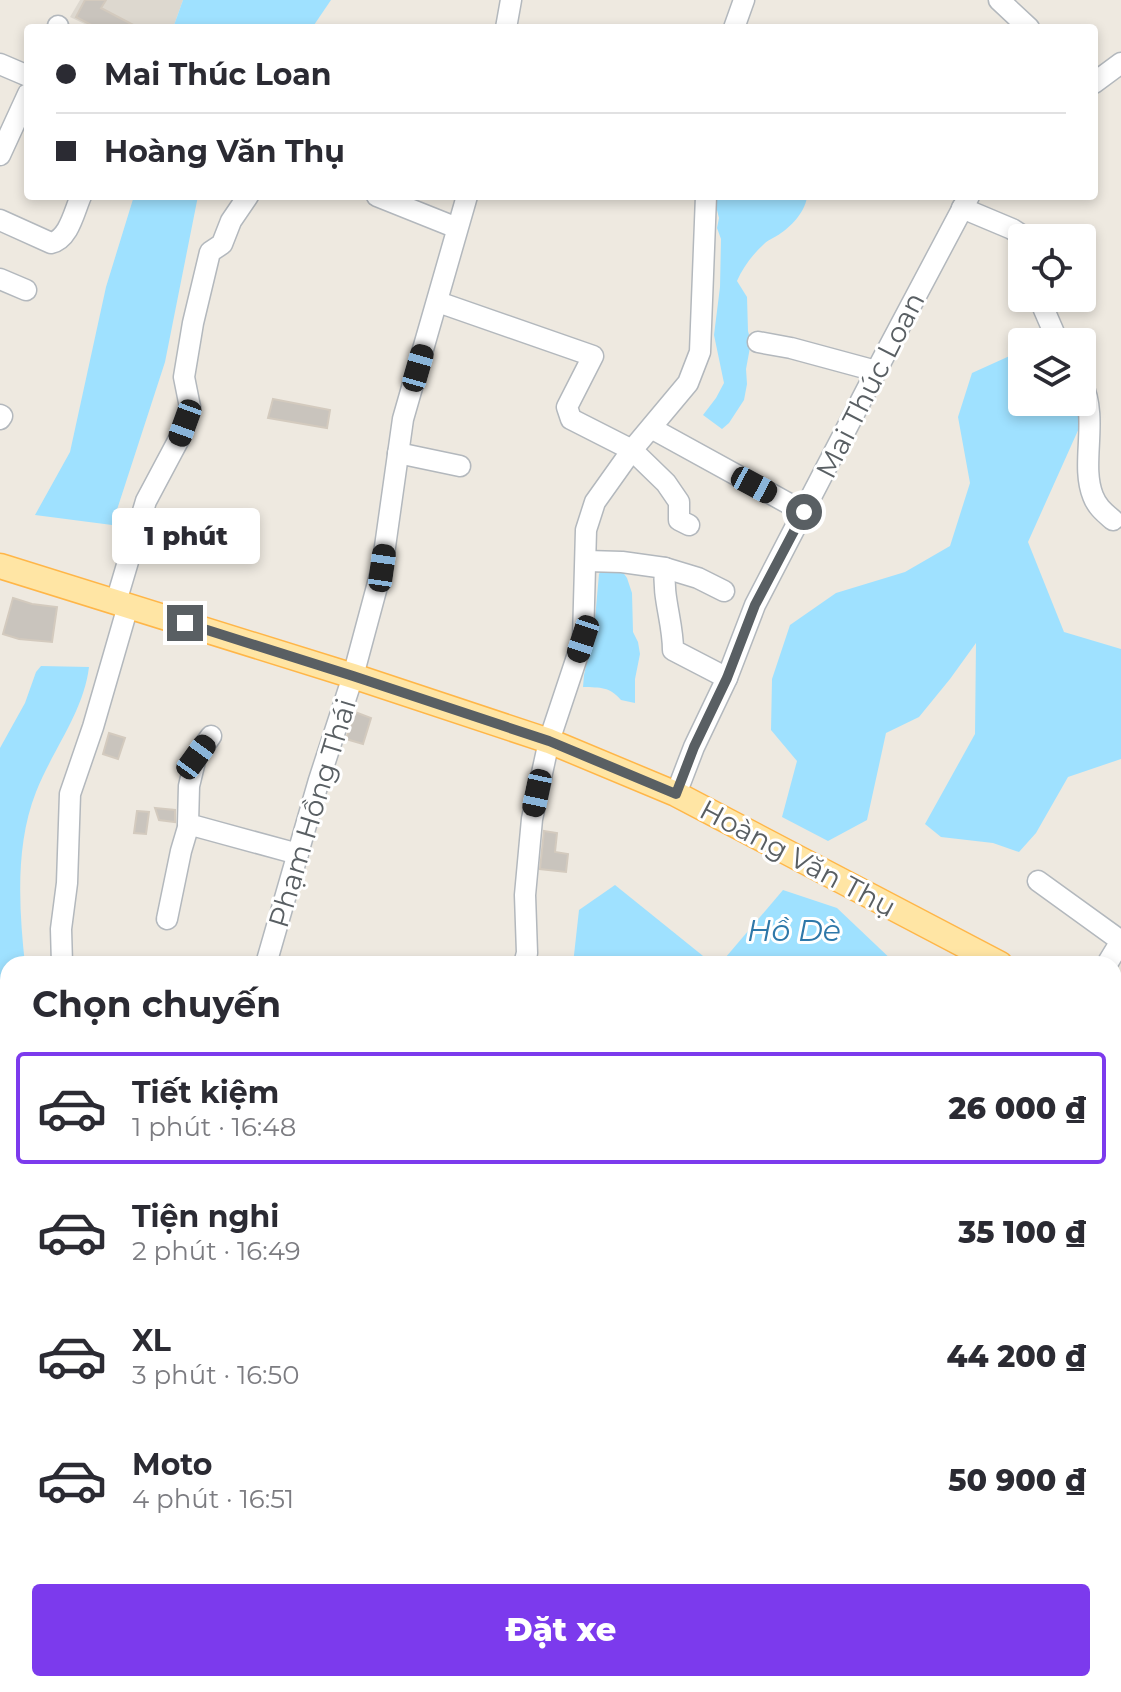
<!DOCTYPE html>
<html lang="vi">
<meta charset="utf-8">
<style>
body{margin:0;font-family:Montserrat,sans-serif;background:#f7f7f7;color:#2b2b33;height:100vh;display:flex;flex-direction:column;font-size:30px;white-space:nowrap}
*{box-sizing:border-box;margin:0}
p{font-size:26px;color:#7c7c81}
.icon{flex:none;width:44px;height:44px;fill:none;stroke:currentColor;stroke-width:2;stroke-linecap:round;stroke-linejoin:round}
.map{position:relative;flex:1;overflow:hidden}
.details{position:absolute;left:0px;top:956px;width:1122px;height:736px;display:flex;flex-direction:column;background:#fff;border-radius:24px 24px 0 0;box-shadow:0 4px 12px #0003}
.details>*{flex:none}
.hud{position:absolute;left:24px;top:24px;width:1074px;height:176px;border-radius:8px;box-shadow:0 4px 12px #0003;display:grid;align-content:center;height:176px;padding:0 32px;background:#fff}
.tools{position:absolute;left:1008px;top:224px;display:grid;gap:16px}
.tools a{display:grid;place-items:center;width:88px;height:88px;border-radius:8px;background:#fff;box-shadow:0 4px 12px #0003;font-size:40px}
.end{position:absolute;width:36px;height:36px;margin:-18px;border:10px solid #595f63;background:#fff;box-shadow:0 0 0 4px #fff}
.from{border-radius:50%}
.bubble{position:absolute;height:56px;border-radius:8px;background:#fff;box-shadow:0 4px 12px #0003;font-size:26px;font-weight:800;line-height:56px;text-align:center}
.car{position:absolute;width:24px;height:48px;margin:-24px -12px;border-radius:10px;box-shadow:0 0 6px 2px #0007;background:linear-gradient(#222 24%,#8ab4d8 0 40%,#222 0 76%,#8ab4d8 0 86%,#222 0)}
.hud b{display:flex;align-items:center;gap:28px;height:76px;font-size:30px}
.hud b+b{border-top:2px solid #e1e1e2}
.hud i{width:20px;height:20px;background:#2b2b33}
ul{padding:0;list-style:none}
li{display:flex;align-items:center;gap:24px;height:112px;margin:0 16px 12px;padding:0 16px;border:4px solid transparent;border-radius:8px}
li div{flex:1}
li b{display:block;font-size:30px}
li em{font-style:normal;font-weight:800}
li.selected{border-color:#7c3aed}
li>.icon{width:72px;height:72px;stroke-width:1.5}
h2{padding:0 32px;font-size:36px;line-height:96px}
.action{display:flex;gap:16px;margin-top:auto;padding:16px 32px}
.action a{flex:1;height:92px;border-radius:8px;background:#7c3aed;color:#fff;font-size:32px;font-weight:800;line-height:92px;text-align:center}
.map>svg:first-child{display:block}
</style>
<div class="map">
<svg width="1121" height="1692" viewBox="0 0 1121 1692">
<rect width="100%" height="100%" fill="#eee9e0"/>
<path fill="#ddd8cf" d="M80 0H183L173 28H93L70 17Z"/>
<g fill="#9fe1ff">
<path d="M183 0H331L312 28H173Z"/>
<path d="M134 196H198L165 362 112 525 35 515 70 452 106 287Z"/>
<path d="M716 196H807C806 210 793 225 781 233 776 237 769 239 764 244 753 254 743 267 737 281L747 297 748 331 751 342 746 369 747 384 744 400 729 423 722 429 703 415 716 398 724 383 714 335 720 287 721 239 717 228 719 218 716 206Z"/>
<path d="M1014 354 1022 357V402H1076L1084 417 1028 542 1064 632 1121 649V759L1068 777 1036 833 1019 852 993 843 941 837 925 824 975 734 976 643 950 679 919 717 886 733 867 820 828 841 782 817 797 761 771 730 772 679 790 625 836 593 905 572 950 546 970 483 958 417 972 373Z"/>
<path d="M604 567 622 571 627 578 632 593 633 632 638 642 640 654 635 679V703L621 700C609 686 601 688 583 687L584 675 594 630 599 574Z"/>
<path d="M41 666 89 667C84 711 52 751 36 792 15 845 19 909 25 964H8V1039L0 1059V748L25 703 36 672Z"/>
<path d="M615 885 713 964H573L579 910Z"/>
<path d="M783 890 837 908 896 964H720Z"/>
<path d="M84 1684H770L756 1691 744 1692H83Z"/>
</g>
<g fill="#c9c4bd" stroke="#d3cabe" stroke-width="2">
<path d="M85 0H106L101 8 139 28H97L76 17Z"/>
<path d="M273 399 330 410 327 428 268 418Z"/>
<path d="M13 598 32 604 57 607 52 642 19 639 3 634Z"/>
<path d="M355 712 371 718 363 744 346 739Z"/>
<path d="M109 733 125 738 118 759 103 754Z"/>
<path d="M155 808 175 810V822L159 820Z"/>
<path d="M137 811 149 812 146 834 134 833Z"/>
<path d="M544 831 557 833 555 852 568 854 566 872 540 869Z"/>
</g>
<g fill="none" stroke-linecap="round" stroke-linejoin="round">
<defs>
<g id="minor">
<path d="M999 0 1029 28"/>
<path d="M58 28V26"/>
<path d="M506 28 511 0"/>
<path d="M734 28 744 0"/>
<path d="M0 64 28 76"/>
<path d="M1094 83 1121 63"/>
<path d="M0 155 28 94"/>
<path d="M377 196 457 228"/>
<path d="M962 208 1012 229 1026 238"/>
<path d="M0 220 51 243C69 239 74 212 81 196"/>
<path d="M0 279 26 290"/>
<path d="M1039 298 1058 342"/>
<path d="M438 302 593 356 567 407 571 419 632 450 666 483 679 502V520L689 525"/>
<path d="M758 342 791 348 876 371"/>
<path d="M1082 383C1099 420 1080 464 1093 496 1097 507 1105 513 1113 520"/>
<path d="M0 415 2 416 0 419"/>
<path d="M651 428 804 512"/>
<path d="M398 453 460 466"/>
<path d="M587 561 622 562 665 568C662 597 673 622 673 650L727 678"/>
<path d="M665 568 698 578 724 591"/>
<path d="M116 602 146 501 179 439 190 407 184 377 193 323 210 252 222 244 231 221 248 196"/>
<path d="M211 736 196 757 189 786 188 824 298 854"/>
<path d="M676 794 694 747 727 678 755 605 882 360 969 196"/>
<path d="M1038 881 1121 941 1107 964"/>
<path d="M167 919 181 851 189 824"/>
<path d="M62 964 61 929 67 883 70 794 93 727 128 606"/>
<path d="M266 964 319 780 353 676 382 568 403 419 467 196"/>
<path d="M524 964 527 953 525 895 532 819 549 741 583 639 586 530 595 502 632 450 688 383 700 352 706 196"/>
<path d="M0 1110 8 1093"/>
<path d="M1114 1172 1121 1162"/>
<path d="M0 1278 8 1281"/>
<path d="M1114 1338 1119 1342 1121 1348"/>
<path d="M1114 1387 1121 1377"/>
<path d="M1114 1466 1121 1472"/>
<path d="M0 1491 8 1481"/>
<path d="M0 1650 8 1656"/>
<path d="M1114 1657 1121 1646"/>
<path d="M997 1684 1010 1692"/>
<path d="M8 1692 9 1684"/>
<path d="M1091 1692 1096 1684"/>
</g>
<g id="major">
<path d="M0 566 353 676 549 741 676 794 1000 964"/>
<path d="M1114 1031 1121 1036"/>
</g>
</defs>
<use href="#minor" stroke="#b3b8bd" stroke-width="23"/>
<use href="#major" stroke="#ffb648" stroke-width="27"/>
<use href="#minor" stroke="#fff" stroke-width="20"/>
<use href="#major" stroke="#ffe5a4" stroke-width="24"/>
</g>
<g fill="none" stroke-linecap="round" stroke-linejoin="round">
<path stroke="#595f63" stroke-width="10" d="M185 623 353 676 549 741 676 794 694 747 727 678 755 605 804 512"/>
</g>
<g text-anchor="middle" dominant-baseline="central" stroke-width="6" stroke-linejoin="round" paint-order="stroke">
<g font-size="28" fill="#595f63" stroke="#fff">
<text transform="translate(870 385) rotate(-63)">Mai Thúc Loan</text>
<text transform="translate(312 813) rotate(-73)">Phạm Hồng Thái</text>
<text transform="translate(798 858) rotate(28)">Hoàng Văn Thụ</text>
</g>
<g font-size="30" font-style="italic" fill="#2e78a9" stroke="#fff">
<text x="794" y="930">Hồ Dè</text>
</g>
</g>
</svg>
<div class="tools">
<a><svg class="icon" aria-label="locate" viewBox="0 0 24 24"><circle cx="12" cy="12" r="6"/><path d="M12 2v4M12 18v4M2 12h4M18 12h4"/></svg></a>
<a><svg class="icon" aria-label="layers" viewBox="0 0 24 24"><path d="M12 4l9 5-9 5-9-5zM3 14l9 5 9-5"/></svg></a>
</div>
<i class="end from" style="left:804px;top:512px"></i>
<i class="end" style="left:185px;top:623px"></i>
<div class="bubble" style="left:112px;top:508px;width:148px">1 phút</div>
<i class="car" style="left:418px;top:368px;rotate:16deg"></i>
<i class="car" style="left:185px;top:423px;rotate:200deg"></i>
<i class="car" style="left:754px;top:485px;rotate:118deg"></i>
<i class="car" style="left:382px;top:568px;rotate:8deg"></i>
<i class="car" style="left:583px;top:639px;rotate:198deg"></i>
<i class="car" style="left:196px;top:757px;rotate:36deg"></i>
<i class="car" style="left:537px;top:793px;rotate:192deg"></i>
<div class="hud">
<b><i class="from"></i>Mai Thúc Loan</b>
<b><i></i>Hoàng Văn Thụ</b>
</div>
<section class="details">
<h2>Chọn chuyến</h2>
<ul>
<li class="selected"><svg class="icon" aria-label="car" viewBox="0 0 24 24"><path d="M5 17H2v-5l4-1 3-4h7l3 4 3 1v5h-3M9 17h6M6 11h13"/><circle cx="7" cy="17" r="2"/><circle cx="17" cy="17" r="2"/></svg><div><b>Tiết kiệm</b><p>1 phút · 16:48</p></div><em>26 000 ₫</em></li>
<li><svg class="icon" aria-label="car" viewBox="0 0 24 24"><path d="M5 17H2v-5l4-1 3-4h7l3 4 3 1v5h-3M9 17h6M6 11h13"/><circle cx="7" cy="17" r="2"/><circle cx="17" cy="17" r="2"/></svg><div><b>Tiện nghi</b><p>2 phút · 16:49</p></div><em>35 100 ₫</em></li>
<li><svg class="icon" aria-label="car" viewBox="0 0 24 24"><path d="M5 17H2v-5l4-1 3-4h7l3 4 3 1v5h-3M9 17h6M6 11h13"/><circle cx="7" cy="17" r="2"/><circle cx="17" cy="17" r="2"/></svg><div><b>XL</b><p>3 phút · 16:50</p></div><em>44 200 ₫</em></li>
<li><svg class="icon" aria-label="car" viewBox="0 0 24 24"><path d="M5 17H2v-5l4-1 3-4h7l3 4 3 1v5h-3M9 17h6M6 11h13"/><circle cx="7" cy="17" r="2"/><circle cx="17" cy="17" r="2"/></svg><div><b>Moto</b><p>4 phút · 16:51</p></div><em>50 900 ₫</em></li>
</ul>
<div class="action"><a>Đặt xe</a></div>
</section>
</div>
